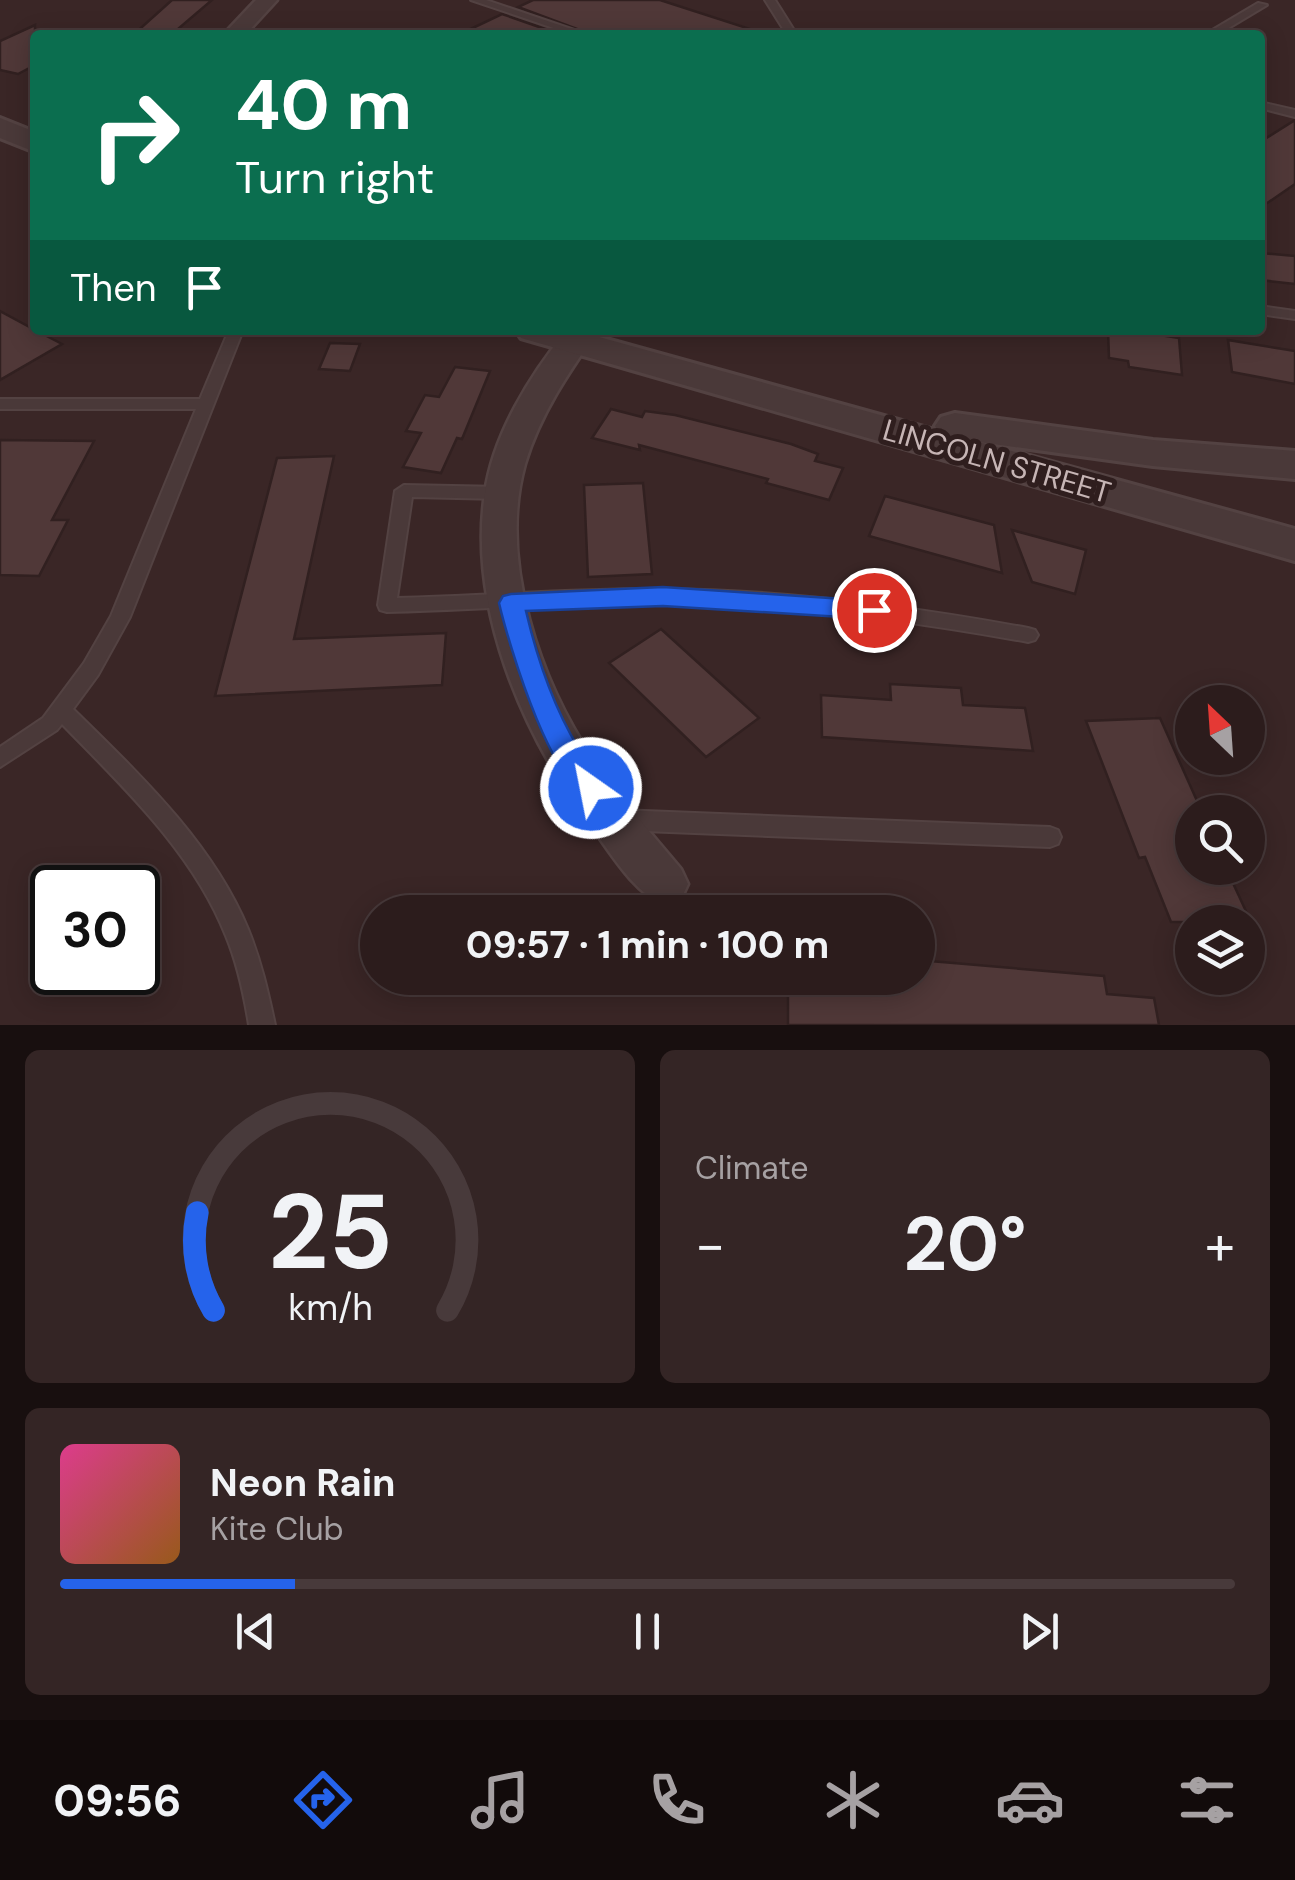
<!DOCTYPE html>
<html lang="en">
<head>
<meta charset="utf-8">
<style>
  :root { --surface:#2c1c1c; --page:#342525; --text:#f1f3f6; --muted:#a6a1a3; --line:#483a3b; --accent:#2563eb }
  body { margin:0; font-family:"DM Sans",sans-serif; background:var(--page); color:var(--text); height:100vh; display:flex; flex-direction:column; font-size:38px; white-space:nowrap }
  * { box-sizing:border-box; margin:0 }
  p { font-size:32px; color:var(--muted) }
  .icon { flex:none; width:55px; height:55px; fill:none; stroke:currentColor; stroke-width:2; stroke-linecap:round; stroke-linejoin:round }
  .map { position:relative; height:1025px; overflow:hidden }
  .drawer { display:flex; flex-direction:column; gap:25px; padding:25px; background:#180f0f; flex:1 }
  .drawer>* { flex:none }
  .guide { position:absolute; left:30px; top:30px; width:1235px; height:305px; border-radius:10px; box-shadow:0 5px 25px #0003,0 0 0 2px var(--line); background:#0b6e4f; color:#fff; overflow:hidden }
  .needle { width:65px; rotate:335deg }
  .buttons { position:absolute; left:1175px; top:685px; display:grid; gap:20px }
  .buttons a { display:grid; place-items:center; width:90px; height:90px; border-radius:50%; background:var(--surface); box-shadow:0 5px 25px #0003,0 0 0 2px var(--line); font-size:50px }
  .speed { position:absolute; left:30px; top:865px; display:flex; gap:20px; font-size:50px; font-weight:700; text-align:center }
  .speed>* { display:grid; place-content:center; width:130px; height:130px; border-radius:50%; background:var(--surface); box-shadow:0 5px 25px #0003,0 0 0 2px var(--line); line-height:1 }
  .speed .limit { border:5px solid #111; border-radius:15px; background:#fff; color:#111 }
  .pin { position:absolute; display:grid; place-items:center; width:85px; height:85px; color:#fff; margin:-42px; border:5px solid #fff; border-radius:50%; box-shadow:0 2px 10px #0007 }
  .me { position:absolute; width:110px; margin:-55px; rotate:327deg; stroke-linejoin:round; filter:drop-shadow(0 0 8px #0008) }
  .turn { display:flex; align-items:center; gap:35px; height:210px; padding:0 40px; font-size:45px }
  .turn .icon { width:130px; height:130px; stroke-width:2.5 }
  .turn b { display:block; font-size:70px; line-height:85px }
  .then { display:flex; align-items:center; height:95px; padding:0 40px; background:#0003; gap:20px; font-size:38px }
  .big { font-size:75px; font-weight:700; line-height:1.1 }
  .drawer .tile { flex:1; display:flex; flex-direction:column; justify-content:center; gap:15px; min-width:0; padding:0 35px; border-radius:15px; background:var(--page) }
  .drawer .dial { align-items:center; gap:0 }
  .dial svg { height:260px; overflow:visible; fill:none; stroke:var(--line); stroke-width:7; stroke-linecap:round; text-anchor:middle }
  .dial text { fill:var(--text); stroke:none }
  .song { display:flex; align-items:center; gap:30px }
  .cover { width:120px; height:120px; border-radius:15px; background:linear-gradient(135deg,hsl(330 70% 55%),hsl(30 70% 35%)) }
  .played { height:10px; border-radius:5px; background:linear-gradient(90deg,var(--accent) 20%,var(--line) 20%) }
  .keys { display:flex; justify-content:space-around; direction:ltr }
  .heat { display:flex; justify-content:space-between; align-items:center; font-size:55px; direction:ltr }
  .drawer .tiles { flex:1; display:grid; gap:25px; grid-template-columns:1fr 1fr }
  .tile:last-child { grid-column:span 2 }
  .trip { position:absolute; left:360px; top:895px; width:575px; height:100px; border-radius:50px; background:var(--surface); box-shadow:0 5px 25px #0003,0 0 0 2px var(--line); font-weight:700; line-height:100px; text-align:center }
  .menu { display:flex; height:160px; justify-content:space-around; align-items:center; background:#120b0b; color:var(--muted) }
  .menu .icon { width:70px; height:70px }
  .menu .on { color:var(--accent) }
  .menu b { font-size:45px; color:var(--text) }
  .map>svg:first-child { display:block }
</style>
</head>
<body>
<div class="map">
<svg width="1295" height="1025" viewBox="0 0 1295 1025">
  <rect width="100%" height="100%" fill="#3a2626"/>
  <g fill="#503838" stroke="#312020" stroke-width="2.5">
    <polygon points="172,0 212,0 171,35 133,35"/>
    <polygon points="533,0 660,0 750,29 749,35 593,35 518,7"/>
    <polygon points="502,14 562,35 458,35"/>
    <polygon points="35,25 35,65 18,74 0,70 0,41"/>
    <polygon points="1295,120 1295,184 1260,208 1260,142"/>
    <polygon points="1260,253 1295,256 1295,284 1260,280"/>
    <polygon points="0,311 35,330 62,344 0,380"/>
    <polygon points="1108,330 1159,330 1159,335 1179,338 1182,375 1129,367 1128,361 1109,358"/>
    <polygon points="1228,340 1295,351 1295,384 1232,372"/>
    <polygon points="330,343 360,344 350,371 319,369"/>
    <polygon points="455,367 490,371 462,439 457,438 441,473 403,467 421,433 406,431 425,395 439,397"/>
    <polygon points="611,409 642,417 645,411 675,415 791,444 818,454 815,461 843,468 829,500 766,483 768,479 639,445 640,450 592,438"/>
    <polygon points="0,440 94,441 52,520 68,520 39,576 0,575"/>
    <polygon points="334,456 294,639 446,633 442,685 215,696 277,458"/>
    <polygon points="643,483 652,574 588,577 584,485"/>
    <polygon points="885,496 994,525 1002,573 869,536"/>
    <polygon points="1012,530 1086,550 1075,594 1032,582"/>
    <polygon points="661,629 759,718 706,757 609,663"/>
    <polygon points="890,684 961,688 963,705 1025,708 1033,751 822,737 821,695 891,700"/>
    <polygon points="1160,718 1202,812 1192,812 1192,868 1226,868 1251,922 1171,922 1145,857 1139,858 1086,721"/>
    <polygon points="918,960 1104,976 1107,994 1154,998 1159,1025 788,1025 788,978 918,978"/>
  </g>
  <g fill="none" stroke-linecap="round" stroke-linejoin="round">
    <g stroke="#534242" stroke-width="4">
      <g id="service">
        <polygon points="471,0 486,0 589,35 574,35"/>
        <polygon points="765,0 775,0 797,35 787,35"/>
        <polygon points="1258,3 1267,5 1217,35 1204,35"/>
        <polygon points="1260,102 1295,110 1295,117 1260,108"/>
        <polygon points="1260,306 1295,311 1295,319 1260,314"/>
        <path d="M229 330H243L130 617 98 675 73 709C139 774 212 842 248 929 261 961 268 992 275 1025H249C244 994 238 965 226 936 193 852 123 787 62 724L57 730 0 767V747L43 718 84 663 111 616 196 409H0V399H200Z"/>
        <path d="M404 485 502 487 511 493 502 499 412 497 397 598C486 596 575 588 664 589 787 590 908 606 1028 628L1035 630 1038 635 1035 640 1028 642C907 620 786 604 663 603 571 602 479 610 387 612L380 610 378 605 395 491Z"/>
        <polygon points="619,810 1050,827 1058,830 1061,837 1058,844 1050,847 619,830 611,827 608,820 611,813"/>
      </g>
    </g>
    <g stroke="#534242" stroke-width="5">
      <g id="minor">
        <polygon points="256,0 277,0 245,35 223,35"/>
        <path d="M567 330H598C569 372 540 414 525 464 498 561 540 682 595 762 621 800 652 834 681 869L688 884 681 899 665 905C633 893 609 850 588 822 522 733 468 607 485 493 493 435 530 375 567 330Z"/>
      </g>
    </g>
    <g stroke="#534242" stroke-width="6">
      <g id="tertiary">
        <polygon points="0,118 35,132 35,152 0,138"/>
        <polygon points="516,330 574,330 938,431 935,426 941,417 955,413 1153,440 1295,451 1295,479 1153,466 979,442 1295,529 1295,561 521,338"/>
      </g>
    </g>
    <use href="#service" fill="#4a3939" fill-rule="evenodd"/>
    <use href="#minor" fill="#4a3939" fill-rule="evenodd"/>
    <use href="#tertiary" fill="#4a3939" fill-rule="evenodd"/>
  </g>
  <path fill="#2563eb" stroke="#184099" stroke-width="2.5" d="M663 587 874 601 883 603 887 610 883 617 874 619 663 606 526 611C537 658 554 708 579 749 587 763 598 774 605 788L601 796C557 812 507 638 499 603L503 596 511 594Z"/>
  <g text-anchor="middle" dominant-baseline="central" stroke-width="10" stroke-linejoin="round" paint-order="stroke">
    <g font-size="30" fill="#c6b5b5" stroke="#2f1e1e">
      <text transform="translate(997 461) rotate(16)">LINCOLN STREET</text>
    </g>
  </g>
</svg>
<div class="buttons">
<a><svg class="needle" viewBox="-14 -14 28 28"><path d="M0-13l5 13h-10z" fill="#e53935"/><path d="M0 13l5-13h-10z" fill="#a6a1a3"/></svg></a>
<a><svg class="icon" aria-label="search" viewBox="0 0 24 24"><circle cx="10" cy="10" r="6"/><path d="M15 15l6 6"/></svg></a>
<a><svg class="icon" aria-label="layers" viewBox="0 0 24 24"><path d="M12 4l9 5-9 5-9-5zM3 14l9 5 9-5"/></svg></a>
</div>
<div class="speed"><div class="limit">30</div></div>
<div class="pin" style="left:874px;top:610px;background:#d93025"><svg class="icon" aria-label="arrive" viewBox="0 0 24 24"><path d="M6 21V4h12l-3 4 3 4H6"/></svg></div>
<svg class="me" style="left:591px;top:788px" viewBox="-20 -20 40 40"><circle r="17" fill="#2563eb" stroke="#fff" stroke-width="3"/><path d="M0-11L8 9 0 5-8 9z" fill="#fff"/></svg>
<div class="trip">09:57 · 1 min · 100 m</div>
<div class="guide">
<div class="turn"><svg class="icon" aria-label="right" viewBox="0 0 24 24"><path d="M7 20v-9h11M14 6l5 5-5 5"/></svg><div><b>40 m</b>Turn right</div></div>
<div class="then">Then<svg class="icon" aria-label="arrive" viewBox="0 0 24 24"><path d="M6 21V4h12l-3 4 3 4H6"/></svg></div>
</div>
</div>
<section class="drawer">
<div class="tiles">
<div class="tile dial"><svg viewBox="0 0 100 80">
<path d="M14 69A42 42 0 1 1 86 69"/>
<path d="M14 69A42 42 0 0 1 9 39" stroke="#2563eb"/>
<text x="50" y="56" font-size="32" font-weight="700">25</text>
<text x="50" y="72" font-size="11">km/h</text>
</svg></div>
<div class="tile"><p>Climate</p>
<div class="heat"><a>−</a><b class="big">20°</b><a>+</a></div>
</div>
<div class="tile">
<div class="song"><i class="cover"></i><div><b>Neon Rain</b><p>Kite Club</p></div></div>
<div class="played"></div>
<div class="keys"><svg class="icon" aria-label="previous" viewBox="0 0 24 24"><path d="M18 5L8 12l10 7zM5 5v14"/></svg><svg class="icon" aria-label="pause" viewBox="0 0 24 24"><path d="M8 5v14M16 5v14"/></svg><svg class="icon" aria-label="next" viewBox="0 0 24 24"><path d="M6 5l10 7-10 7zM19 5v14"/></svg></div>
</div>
</div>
</section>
<nav class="menu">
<b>09:56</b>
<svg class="icon on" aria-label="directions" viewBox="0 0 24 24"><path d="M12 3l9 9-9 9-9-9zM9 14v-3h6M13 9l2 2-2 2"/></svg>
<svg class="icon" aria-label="music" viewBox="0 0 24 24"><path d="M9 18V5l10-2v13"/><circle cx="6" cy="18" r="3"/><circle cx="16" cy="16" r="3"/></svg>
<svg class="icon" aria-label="phone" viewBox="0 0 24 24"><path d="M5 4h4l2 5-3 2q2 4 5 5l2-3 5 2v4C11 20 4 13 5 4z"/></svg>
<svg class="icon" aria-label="climate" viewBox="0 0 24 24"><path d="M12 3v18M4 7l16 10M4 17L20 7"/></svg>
<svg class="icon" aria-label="car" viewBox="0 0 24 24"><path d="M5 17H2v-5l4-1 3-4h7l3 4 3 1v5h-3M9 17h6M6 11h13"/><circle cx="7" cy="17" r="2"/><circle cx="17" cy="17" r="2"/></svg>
<svg class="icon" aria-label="filters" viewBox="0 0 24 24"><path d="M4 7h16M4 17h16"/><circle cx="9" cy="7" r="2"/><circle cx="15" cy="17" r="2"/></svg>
</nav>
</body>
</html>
